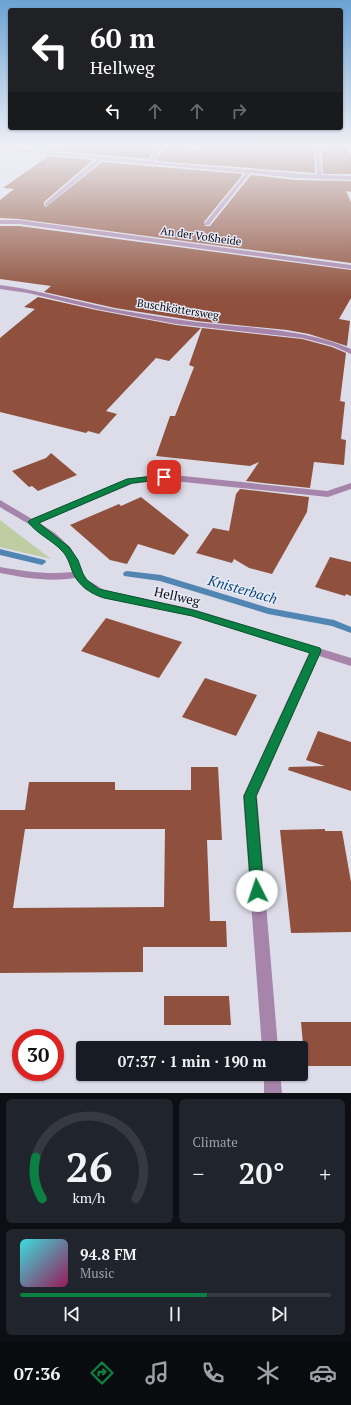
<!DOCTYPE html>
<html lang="en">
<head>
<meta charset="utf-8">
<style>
  :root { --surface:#171b24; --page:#20242c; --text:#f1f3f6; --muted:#9ea1a6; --line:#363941; --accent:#0b8043 }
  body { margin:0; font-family:"PT Serif",serif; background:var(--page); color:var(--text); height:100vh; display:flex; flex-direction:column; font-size:15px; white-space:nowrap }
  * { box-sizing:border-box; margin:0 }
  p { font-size:13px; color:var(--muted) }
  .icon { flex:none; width:22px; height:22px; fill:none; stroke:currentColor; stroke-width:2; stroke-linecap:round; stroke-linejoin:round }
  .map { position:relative; height:1093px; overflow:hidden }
  .sheet { display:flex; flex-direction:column; gap:6px; padding:6px; background:#0d0f14; flex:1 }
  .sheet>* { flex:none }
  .guide { position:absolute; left:8px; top:8px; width:335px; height:122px; border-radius:4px; box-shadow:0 1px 3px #0004; background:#202124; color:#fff; overflow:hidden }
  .speed { position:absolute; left:12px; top:1029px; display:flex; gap:8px; font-size:20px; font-weight:700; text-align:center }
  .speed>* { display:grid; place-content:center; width:52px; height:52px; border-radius:50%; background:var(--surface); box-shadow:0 1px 3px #0004; line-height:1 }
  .speed .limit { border:6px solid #d22; background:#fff; color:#111 }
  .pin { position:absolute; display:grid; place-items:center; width:34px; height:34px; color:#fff; margin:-17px; border-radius:8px; box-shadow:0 2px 6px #0006 }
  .me { position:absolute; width:44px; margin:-22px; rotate:356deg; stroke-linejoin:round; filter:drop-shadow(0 0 3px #0008) }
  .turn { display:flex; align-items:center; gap:14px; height:84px; padding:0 16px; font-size:18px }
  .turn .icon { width:52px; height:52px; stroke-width:2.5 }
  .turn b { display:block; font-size:28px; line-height:34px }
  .lanes { display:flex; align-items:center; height:38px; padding:0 16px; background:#0003; justify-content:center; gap:20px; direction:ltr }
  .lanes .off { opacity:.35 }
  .big { font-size:30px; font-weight:700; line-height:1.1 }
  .sheet .card { flex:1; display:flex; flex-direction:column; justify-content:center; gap:6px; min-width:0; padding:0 14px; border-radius:6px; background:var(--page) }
  .sheet .dial { align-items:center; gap:0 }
  .dial svg { height:104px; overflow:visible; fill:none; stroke:var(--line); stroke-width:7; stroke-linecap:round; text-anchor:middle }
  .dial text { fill:var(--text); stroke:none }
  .song { display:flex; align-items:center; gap:12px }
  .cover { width:48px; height:48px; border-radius:6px; background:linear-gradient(135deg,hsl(180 70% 55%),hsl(330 70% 35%)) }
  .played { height:4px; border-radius:2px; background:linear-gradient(90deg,var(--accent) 60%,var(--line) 60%) }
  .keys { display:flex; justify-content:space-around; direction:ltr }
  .heat { display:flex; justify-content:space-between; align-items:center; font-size:22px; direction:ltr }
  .sheet .tiles { flex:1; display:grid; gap:6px; grid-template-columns:1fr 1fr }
  .card:last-child { grid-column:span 2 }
  .trip { position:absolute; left:76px; top:1041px; width:232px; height:40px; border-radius:4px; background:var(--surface); box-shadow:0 1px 3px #0004; font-weight:700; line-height:40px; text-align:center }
  .menu { display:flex; height:64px; justify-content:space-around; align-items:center; background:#090b0e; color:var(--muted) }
  .menu .icon { width:28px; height:28px }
  .menu .selected { color:var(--accent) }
  .menu b { font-size:18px; color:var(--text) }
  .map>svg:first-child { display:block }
</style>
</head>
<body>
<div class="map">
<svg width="351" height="1093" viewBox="0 0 351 1093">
  <rect width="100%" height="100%" fill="#dcdde9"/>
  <polygon fill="#bfcda2" points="0,520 51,559 0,547"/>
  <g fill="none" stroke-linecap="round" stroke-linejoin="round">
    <g fill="#5186b3" fill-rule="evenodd">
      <polygon points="0,549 45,560 46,562 42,565 0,555"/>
      <polygon points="127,571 161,575 269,608 334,620 351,627 351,633 332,626 268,614 160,581 124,576 123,574 124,572"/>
    </g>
  </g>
  <g fill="#8f513d" fill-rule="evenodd">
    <polygon points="46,145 126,145 155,147 149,159 46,150"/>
    <polygon points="200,145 314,145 315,173 156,161 164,147 199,148"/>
    <polygon points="321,145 349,145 349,153 351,154 351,174 323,174"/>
    <polygon points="46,156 93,160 44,202 44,205 46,207 102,162 243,174 204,222 205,226 210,226 251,175 295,180 351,181 351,192 346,191 351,202 351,263 19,219 0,218 0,200 14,189 3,188 44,159 46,159"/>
    <polygon points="0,226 19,226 351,270 351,298 339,319 350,321 347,346 309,334 287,330 197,321 115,308 44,292 51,286 0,279"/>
    <polygon points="38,297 96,310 176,325 201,328 169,361 156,358 106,411 117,414 99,434 88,431 86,433 0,412 0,338 35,309 24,307"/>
    <polygon points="202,328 302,339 332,347 346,353 340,401 345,402 341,439 346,440 344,465 314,462 310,488 246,481 259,462 250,466 156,456 170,416 175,416 194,367 189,365"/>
    <polygon points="51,453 77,475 38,491 32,486 29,487 12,471 46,458"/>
    <polygon points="240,489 309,497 307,512 272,574 249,568 234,559 232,563 196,553 213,528 229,531 236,494"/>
    <polygon points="141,497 189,535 174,555 138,544 127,564 110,560 70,525 119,504 121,506"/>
    <polygon points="330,557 351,562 351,596 346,594 345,596 315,587"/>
    <polygon points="106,618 182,642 159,678 81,651"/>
    <polygon points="205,678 257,695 236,736 182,717"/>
    <polygon points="318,731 351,742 351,791 288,770 289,767 325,766 306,760"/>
    <path d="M191 767H218L222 840H207L210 921H226L227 947H143V972L0 973V810H25L29 782H115V790H191ZM25 829H165L164 907 13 908Z"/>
    <polygon points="325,829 325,831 342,831 351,882 351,932 291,933 280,830"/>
    <polygon points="164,996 229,996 231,1025 164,1025"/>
    <polygon points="301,1022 351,1022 351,1066 305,1066"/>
  </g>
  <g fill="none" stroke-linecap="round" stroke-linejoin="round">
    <g fill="#a785ab" fill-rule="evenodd">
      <polygon points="158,145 163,145 154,162 317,175 315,145 319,145 322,175 351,176 351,180 295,178 250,173 209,225 205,225 205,223 246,173 102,160 47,206 45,205 45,203 97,159 0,150 0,148 150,161"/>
      <polygon points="0,220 19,220 351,265 351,269 19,224 0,224"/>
      <path d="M0 285C32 289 63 298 95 305 121 311 149 315 175 319 234 329 297 325 351 349V354L333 346 302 338 176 324 96 309 28 293 0 289Z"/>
      <path d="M164 474 327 491 351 483V489L328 497 164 480 132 484 39 523 55 533 70 547 75 555 86 579 104 590 193 609 351 658V666L319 656 257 796 278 1048H262L243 796 309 653 192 616 100 597 85 589 75 578C49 582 26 578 0 573V567C24 571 47 575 72 572 70 566 68 560 65 554 52 534 20 520 0 507V500L32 519 127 479Z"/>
      <polygon points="264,1074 280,1074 282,1093 264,1093"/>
    </g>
  </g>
  <linearGradient id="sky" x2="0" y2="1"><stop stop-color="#6ba2d3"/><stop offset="0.49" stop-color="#eff0f5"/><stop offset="1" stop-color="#eff0f5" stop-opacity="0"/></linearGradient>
  <rect width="351" height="298" fill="url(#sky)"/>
  <path fill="#0b8043" stroke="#07532c" d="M164 475 167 476 169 477 167 479 132 483 39 523 69 547 78 560 83 574 87 580 99 589 193 610 320 648 321 651 256 796 264 891 262 895 257 897 253 895 251 891 244 796 310 653 192 616 104 598C91 594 79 586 73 573 70 565 68 557 62 551 52 540 37 534 28 522L30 520 127 479Z"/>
  <g text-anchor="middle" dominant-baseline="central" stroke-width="3" stroke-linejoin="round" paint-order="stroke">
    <g font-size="11" fill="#0c0c10" stroke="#e9eaf7">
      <text transform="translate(201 236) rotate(8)">An der Voßheide</text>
      <text transform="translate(178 309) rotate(9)">Buschköttersweg</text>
    </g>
    <g font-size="13" fill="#0c0c10" stroke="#e9eaf7">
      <text transform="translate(177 596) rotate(13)">Hellweg</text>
    </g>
    <g font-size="14" font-style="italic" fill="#074975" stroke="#e9eaf7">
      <text transform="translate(243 589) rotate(16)">Knisterbach</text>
    </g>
  </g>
</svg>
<div class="speed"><div class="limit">30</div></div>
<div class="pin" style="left:164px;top:477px;background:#d93025"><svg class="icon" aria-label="arrive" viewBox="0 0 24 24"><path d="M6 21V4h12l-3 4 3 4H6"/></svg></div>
<svg class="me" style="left:257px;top:891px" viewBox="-20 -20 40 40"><circle r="19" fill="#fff"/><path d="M0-13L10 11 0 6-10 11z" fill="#0b8043"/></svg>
<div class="trip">07:37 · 1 min · 190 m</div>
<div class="guide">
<div class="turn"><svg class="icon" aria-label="left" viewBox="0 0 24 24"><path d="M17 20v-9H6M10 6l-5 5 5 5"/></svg><div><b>60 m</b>Hellweg</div></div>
<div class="lanes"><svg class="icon" aria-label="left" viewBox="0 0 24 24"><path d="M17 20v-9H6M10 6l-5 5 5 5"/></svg><svg class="icon off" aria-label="ahead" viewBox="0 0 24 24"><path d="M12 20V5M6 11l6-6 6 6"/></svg><svg class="icon off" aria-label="ahead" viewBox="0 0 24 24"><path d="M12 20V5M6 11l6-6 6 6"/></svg><svg class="icon off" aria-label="right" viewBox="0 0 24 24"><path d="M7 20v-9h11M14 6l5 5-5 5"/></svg></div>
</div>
</div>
<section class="sheet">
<div class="tiles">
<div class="card dial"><svg viewBox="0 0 100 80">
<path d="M14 69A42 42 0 1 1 86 69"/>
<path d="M14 69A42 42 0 0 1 9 37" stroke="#0b8043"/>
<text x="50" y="56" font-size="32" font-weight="700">26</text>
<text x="50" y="72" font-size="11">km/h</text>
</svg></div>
<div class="card"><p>Climate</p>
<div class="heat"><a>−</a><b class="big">20°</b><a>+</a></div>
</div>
<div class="card">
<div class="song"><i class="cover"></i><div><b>94.8 FM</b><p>Music</p></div></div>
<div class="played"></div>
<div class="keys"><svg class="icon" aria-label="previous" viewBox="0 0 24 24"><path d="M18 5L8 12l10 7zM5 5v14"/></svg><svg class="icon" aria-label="pause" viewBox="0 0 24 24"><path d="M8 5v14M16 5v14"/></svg><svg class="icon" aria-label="next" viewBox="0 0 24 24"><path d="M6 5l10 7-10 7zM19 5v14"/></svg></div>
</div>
</div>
</section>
<nav class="menu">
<b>07:36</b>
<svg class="icon selected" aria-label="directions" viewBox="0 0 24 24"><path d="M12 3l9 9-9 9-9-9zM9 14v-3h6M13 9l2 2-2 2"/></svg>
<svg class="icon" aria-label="music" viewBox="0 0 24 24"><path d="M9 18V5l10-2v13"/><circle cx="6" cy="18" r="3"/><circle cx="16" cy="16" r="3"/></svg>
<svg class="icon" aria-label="phone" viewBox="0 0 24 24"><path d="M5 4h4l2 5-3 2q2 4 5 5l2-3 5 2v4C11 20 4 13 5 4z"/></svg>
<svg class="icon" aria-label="climate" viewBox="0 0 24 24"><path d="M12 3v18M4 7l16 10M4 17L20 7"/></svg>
<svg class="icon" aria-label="car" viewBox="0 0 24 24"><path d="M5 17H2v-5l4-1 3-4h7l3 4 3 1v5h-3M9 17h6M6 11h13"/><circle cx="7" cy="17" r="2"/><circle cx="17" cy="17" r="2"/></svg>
</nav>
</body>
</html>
